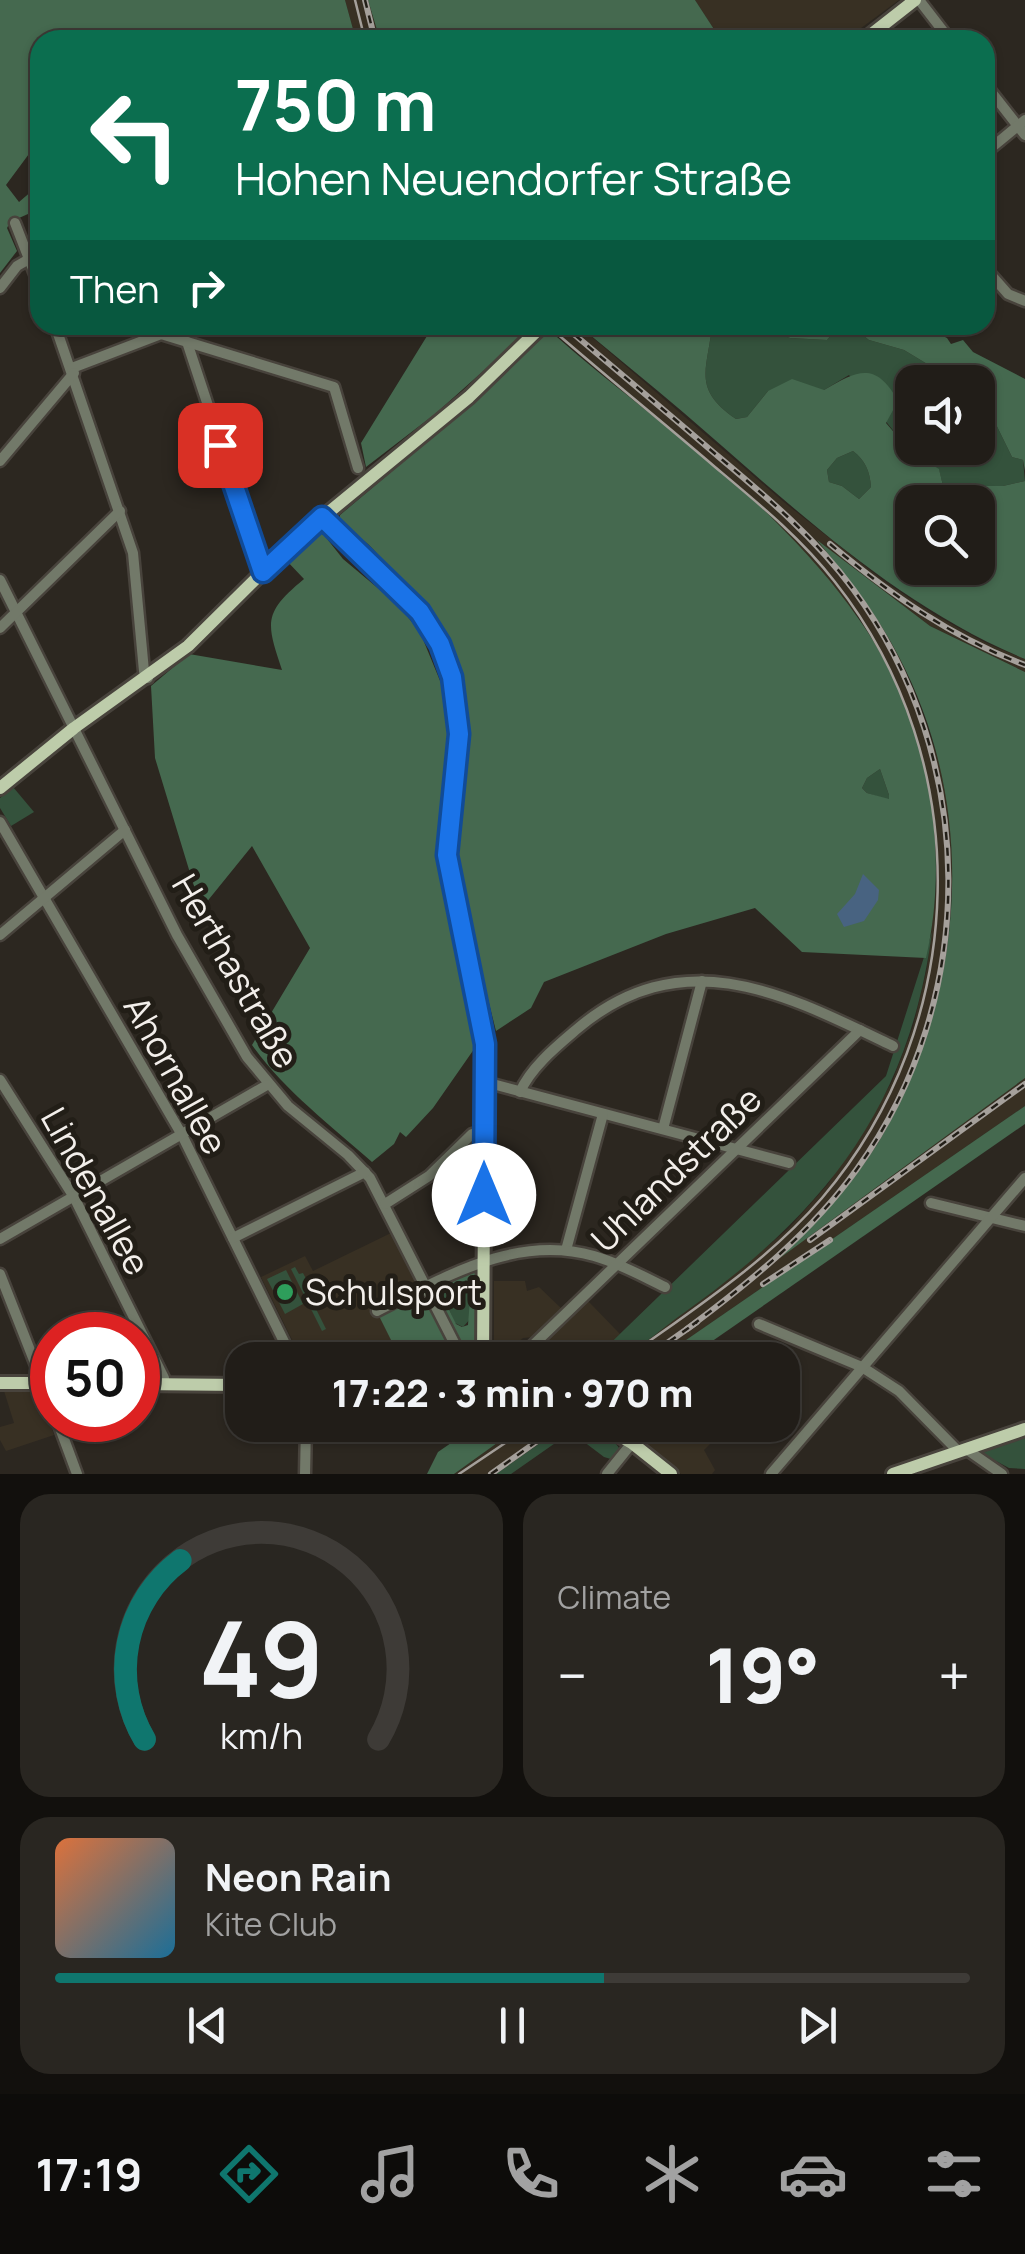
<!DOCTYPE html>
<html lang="en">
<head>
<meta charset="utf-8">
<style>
  :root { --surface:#211d18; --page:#292621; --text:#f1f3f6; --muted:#a2a2a2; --line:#3e3b37; --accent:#0f766e }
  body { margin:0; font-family:Manrope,sans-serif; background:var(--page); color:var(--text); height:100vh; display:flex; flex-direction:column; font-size:38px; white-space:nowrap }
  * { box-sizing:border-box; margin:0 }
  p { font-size:32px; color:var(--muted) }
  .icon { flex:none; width:55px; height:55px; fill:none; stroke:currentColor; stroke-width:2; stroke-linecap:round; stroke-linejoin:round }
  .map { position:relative; height:1474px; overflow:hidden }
  .drawer { display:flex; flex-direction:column; gap:20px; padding:20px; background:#12100d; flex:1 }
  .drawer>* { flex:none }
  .top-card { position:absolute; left:30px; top:30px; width:965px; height:305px; border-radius:30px; box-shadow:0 2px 8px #0004,0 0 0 2px var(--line); background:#0b6e4f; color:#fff; overflow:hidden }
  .controls { position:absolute; left:895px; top:365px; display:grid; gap:20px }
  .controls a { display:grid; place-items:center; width:100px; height:100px; border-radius:20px; background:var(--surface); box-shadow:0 2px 8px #0004,0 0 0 2px var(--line); font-size:50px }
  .speed { position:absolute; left:30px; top:1312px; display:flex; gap:20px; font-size:50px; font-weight:700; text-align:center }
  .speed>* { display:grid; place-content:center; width:130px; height:130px; border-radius:50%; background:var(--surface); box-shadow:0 2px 8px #0004,0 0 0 2px var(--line); line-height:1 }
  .speed .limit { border:15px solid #d22; background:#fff; color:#111 }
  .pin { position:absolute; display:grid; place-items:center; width:85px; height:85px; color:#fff; margin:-42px; border-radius:20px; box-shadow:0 5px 15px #0006 }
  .me { position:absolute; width:110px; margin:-55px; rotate:0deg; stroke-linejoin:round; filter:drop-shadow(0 0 8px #0008) }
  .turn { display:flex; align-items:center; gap:35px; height:210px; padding:0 40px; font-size:45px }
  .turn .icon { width:130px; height:130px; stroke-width:2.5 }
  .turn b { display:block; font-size:70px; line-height:85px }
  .then { display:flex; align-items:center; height:95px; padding:0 40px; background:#0003; gap:20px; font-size:38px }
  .big { font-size:75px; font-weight:800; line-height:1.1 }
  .drawer .widget { flex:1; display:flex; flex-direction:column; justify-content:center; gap:15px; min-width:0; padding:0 35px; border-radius:30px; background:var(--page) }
  .drawer .dial { align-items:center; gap:0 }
  .dial svg { height:260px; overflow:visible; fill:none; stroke:var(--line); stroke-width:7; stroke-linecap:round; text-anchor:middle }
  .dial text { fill:var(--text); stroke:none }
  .song { display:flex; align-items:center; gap:30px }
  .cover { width:120px; height:120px; border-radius:15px; background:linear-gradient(135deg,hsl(20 70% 55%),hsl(200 70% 35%)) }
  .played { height:10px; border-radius:5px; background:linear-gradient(90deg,var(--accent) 60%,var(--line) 60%) }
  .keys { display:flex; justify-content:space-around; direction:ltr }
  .heat { display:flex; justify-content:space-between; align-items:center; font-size:55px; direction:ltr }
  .drawer .tiles { flex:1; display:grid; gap:20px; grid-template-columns:1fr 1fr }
  .widget:last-child { grid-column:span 2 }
  .trip { position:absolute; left:225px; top:1342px; width:575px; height:100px; border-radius:30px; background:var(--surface); box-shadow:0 2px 8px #0004,0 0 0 2px var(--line); font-weight:800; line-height:100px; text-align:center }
  .dock { display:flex; height:160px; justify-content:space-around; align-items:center; background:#0d0c0a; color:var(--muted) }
  .dock .icon { width:70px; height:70px }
  .dock .on { color:var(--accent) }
  .dock b { font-size:45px; color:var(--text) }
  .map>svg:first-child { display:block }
</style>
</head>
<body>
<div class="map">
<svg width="1025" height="1474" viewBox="0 0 1025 1474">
  <rect width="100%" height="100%" fill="#2c2720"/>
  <g fill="#383023">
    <polygon points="345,0 368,0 380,40 356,40"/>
    <polygon points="695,0 899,0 845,40 721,40"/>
    <polygon points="544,325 578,325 785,503 885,582 935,615 986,643 1025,659 1025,672 930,626 822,544 872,610 901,660 925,720 941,768 950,821 953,868 944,976 929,1035 908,1086 876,1145 846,1187 788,1251 1025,1078 1025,1106 657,1360 617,1360 712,1292 788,1229 828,1184 892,1082 913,1027 927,968 938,871 936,826 925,772 912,726 886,665 860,619 772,518"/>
    <polygon points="393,1232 419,1284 375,1307 401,1360 302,1360 261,1277 305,1256 313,1271"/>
    <polygon points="494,1281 525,1281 527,1291 539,1287 562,1309 534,1337 523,1338 517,1343 526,1354 520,1360 494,1360"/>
    <polygon points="588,1301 620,1334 593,1360 542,1360 534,1353"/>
    <polygon points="4,1391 40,1391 54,1435 6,1451 0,1440 0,1427 14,1423"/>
    <polygon points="522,1425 566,1425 496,1474 454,1474"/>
    <polygon points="622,1425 701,1425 715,1439 704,1450 715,1470 712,1474 681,1474"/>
  </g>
  <g fill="#34523c">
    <path d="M712 325H757L790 338 827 340 839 325H858L860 333 869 340 904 350 957 382H912V448H978V398L985 402 1012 457 1023 460 1025 481 1003 486 983 523 978 524V502H931L945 493 939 470 911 453 849 375 824 390 768 391 747 417 736 419C691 388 708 369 712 325Z"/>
    <path d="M853 451C865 460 870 471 871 487L859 499 842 486 829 482 827 470 837 458Z"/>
    <polygon points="880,769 889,795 889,800 867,793 862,788 867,778"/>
    <polygon points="13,787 34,812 11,826 0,808 0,798"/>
    <path d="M932 932C909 1107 825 1212 685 1312 670 1322 631 1356 616 1360 610 1362 599 1360 593 1360L886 1076Z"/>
    <polygon points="295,1267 299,1274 303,1273 313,1292 309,1295 326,1329 322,1331 291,1269"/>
    <polygon points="286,1270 303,1304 285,1314 267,1279"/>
    <polygon points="465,1280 471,1285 471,1318 463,1327 455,1323 442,1294"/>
    <path d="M566 1425C588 1425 610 1431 621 1451L614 1460 604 1457 571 1432 511 1474H496Z"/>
    <polygon points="1025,1438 1025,1469 1009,1468 981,1453"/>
  </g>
  <g fill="#45694f" fill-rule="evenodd">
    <polygon points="0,0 345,0 356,40 40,40 40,139 6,185 19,202 40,184 40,213 37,210 10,222 7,228 17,251 0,273"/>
    <polygon points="368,0 695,0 721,40 380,40"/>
    <polygon points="390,325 535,325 435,414 366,467 361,443 427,336"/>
    <path d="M578 325H712C708 369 691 388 736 419L747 417 768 391 792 379 824 390C858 370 876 361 898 401L886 423 911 452 939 469 945 494 931 502H912V568H978V524L983 522 978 504 986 486H1003L1025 481V659C893 604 791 505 684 413 649 383 613 354 578 325ZM853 451C865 460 870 471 871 487L859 499 842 486 829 482 827 470 837 458Z"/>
    <polygon points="757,325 839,325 827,340 790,338"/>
    <polygon points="858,325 944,325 941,335 947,338 951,344 963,340 973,352 1025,379 1025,471 1023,460 1012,457 985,402 978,398 978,382 957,382 904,350 869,340 860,333"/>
    <path d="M548 329C620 394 706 452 774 520 804 550 834 583 858 618 926 712 952 846 926 958L802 952 755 908 666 934 544 982 531 1008 496 1031 453 860 468 714 452 661 435 622 384 566C376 546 357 535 339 525L340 515 479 398ZM880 769 889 795V799L867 793 862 788 867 778Z"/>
    <path d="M315 531 324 535 343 559 398 605 420 632 443 688 449 717V750L437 861 479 1042 433 1108 406 1137 400 1132 394 1144 372 1162C329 1124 285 1091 252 1045L310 948 252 846 201 909 155 758 151 686 189 654 282 670C266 622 263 613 304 579L285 559Z"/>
    <path d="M817 540 930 626 1025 672V1078L780 1258C816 1223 851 1186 878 1143 965 996 980 811 899 657 877 614 847 577 817 540Z"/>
    <polygon points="1025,1106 1025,1124 685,1360 657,1360"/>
    <path d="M476 1267V1360H401L379 1316ZM466 1280 471 1285 468 1325 462 1327 456 1324 442 1295 444 1291Z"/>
    <polygon points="456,1425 522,1425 454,1474 427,1474 438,1452 451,1443"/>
  </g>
  <polygon fill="#486381" points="863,874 879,890 878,900 864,921 844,927 837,914 855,894"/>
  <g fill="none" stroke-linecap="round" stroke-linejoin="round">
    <g stroke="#48433c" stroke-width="15">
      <g id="minor">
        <polyline points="919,0 950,40"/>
        <polyline points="985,84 1025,135"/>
        <polyline points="985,153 1025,120"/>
        <polyline points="15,223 40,287"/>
        <polyline points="985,268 1008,294 1025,301"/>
        <polyline points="0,288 17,266 29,259"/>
        <polyline points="55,325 133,553 144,671 148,678"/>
        <polyline points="187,342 263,572"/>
        <polyline points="72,368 161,334 334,387 358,468"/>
        <polyline points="0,461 74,373"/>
        <polyline points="0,580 177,935 247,1057 288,1106 348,1155 370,1178 463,1360"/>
        <polyline points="0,628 120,511"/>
        <polyline points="0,822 182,1135 293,1360"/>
        <polyline points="0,935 125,830"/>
        <polyline points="0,1080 74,1197 164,1378 164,1384"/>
        <polyline points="485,1082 789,1163"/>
        <path d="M520 1092C531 1067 557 1046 577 1029 683 939 787 995 893 1046"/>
        <polyline points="663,1129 702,981"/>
        <polyline points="931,1203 1025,1226"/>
        <polyline points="385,1204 429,1176 472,1134 485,1131"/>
        <polyline points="233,1238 365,1172"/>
        <polyline points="0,1239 267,1085"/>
        <polyline points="566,1250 603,1114"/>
        <polyline points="0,1274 52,1406"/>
        <path d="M377 1311C446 1277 515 1234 594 1256 619 1263 642 1276 665 1287"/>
        <polyline points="759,1324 862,1367 899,1391 959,1452"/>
        <polyline points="531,1347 860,1030"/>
        <polyline points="57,1420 77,1474"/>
        <polyline points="966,1449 1002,1474"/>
        <polyline points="305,1474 306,1425"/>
        <polyline points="607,1474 632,1443"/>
        <polyline points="771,1474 1025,1178"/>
      </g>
    </g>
    <g stroke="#48433c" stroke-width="18">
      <g id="major">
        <polyline points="864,40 915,0"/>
        <polyline points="322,517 420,612 440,644 455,688 459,734 447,864 485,1044 483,1360"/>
        <polyline points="0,788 74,728 188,646 295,540 469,397 543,325"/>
        <polyline points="0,1383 52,1383"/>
        <polyline points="138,1384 242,1385"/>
        <polyline points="601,1425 632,1443 671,1474"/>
        <polyline points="893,1474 1025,1429"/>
      </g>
    </g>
    <use href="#minor" stroke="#727969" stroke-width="10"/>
    <use href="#major" stroke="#bdccaa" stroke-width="12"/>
    <g stroke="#a5a09b" stroke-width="2.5">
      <polyline points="355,0 365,40"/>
      <path d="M547 325C602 373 659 419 715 467 758 503 801 538 835 582 977 762 971 1023 822 1198 766 1263 692 1310 623 1360"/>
      <polyline points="459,1474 532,1425"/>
    </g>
    <g stroke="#a5a09b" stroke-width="6">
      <g id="rail">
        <polyline points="365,0 375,40"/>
        <path d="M563 325C613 367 663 409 713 452 763 494 814 536 853 589 979 759 980 998 857 1169 811 1233 750 1282 687 1329"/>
        <path d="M830 544C890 594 951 637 1025 665"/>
        <polyline points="810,1240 1025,1084"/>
        <polyline points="763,1284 830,1240"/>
        <polyline points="643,1360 697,1322"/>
        <polyline points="491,1474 560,1425"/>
      </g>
    </g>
    <use href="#rail" stroke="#221e17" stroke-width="2.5" stroke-dasharray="8" stroke-linecap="butt"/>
  </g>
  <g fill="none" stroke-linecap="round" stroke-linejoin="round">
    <g stroke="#114b97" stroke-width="25">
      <polyline id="route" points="220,445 263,572 322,517 420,612 440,644 452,677 459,734 447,855 485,1044 484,1195"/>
    </g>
    <use href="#route" stroke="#1a73e8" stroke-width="18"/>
  </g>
  <circle fill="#2e9e5b" stroke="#221e17" stroke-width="4" cx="285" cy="1292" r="10"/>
  <g text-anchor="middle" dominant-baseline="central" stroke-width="10" stroke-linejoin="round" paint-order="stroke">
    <g font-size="35" fill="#f3efeb" stroke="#221e17">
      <text transform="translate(236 971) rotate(60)">Herthastraße</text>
      <text transform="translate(176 1075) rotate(61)">Ahornallee</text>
      <text transform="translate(676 1169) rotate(-44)">Uhlandstraße</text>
      <text transform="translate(96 1191) rotate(61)">Lindenallee</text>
    </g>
    <g font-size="35" fill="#f3efeb" stroke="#221e17" text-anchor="start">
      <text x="305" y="1292">Schulsport</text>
    </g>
  </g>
</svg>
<div class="controls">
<a><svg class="icon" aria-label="sound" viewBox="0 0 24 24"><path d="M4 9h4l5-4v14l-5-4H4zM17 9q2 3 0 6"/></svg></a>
<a><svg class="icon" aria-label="search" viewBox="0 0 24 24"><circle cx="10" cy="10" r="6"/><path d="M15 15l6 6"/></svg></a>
</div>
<div class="speed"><div class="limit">50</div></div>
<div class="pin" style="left:220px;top:445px;background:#d93025"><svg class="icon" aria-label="arrive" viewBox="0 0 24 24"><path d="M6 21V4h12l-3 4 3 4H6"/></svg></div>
<svg class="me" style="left:484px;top:1195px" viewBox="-20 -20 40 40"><circle r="19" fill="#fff"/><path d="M0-13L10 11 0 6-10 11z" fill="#1a73e8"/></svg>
<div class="trip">17:22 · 3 min · 970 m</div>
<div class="top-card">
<div class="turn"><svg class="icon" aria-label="left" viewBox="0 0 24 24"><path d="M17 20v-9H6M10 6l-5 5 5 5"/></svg><div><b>750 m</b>Hohen Neuendorfer Straße</div></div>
<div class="then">Then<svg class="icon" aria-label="right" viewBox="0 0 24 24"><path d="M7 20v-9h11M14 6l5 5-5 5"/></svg></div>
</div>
</div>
<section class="drawer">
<div class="tiles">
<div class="widget dial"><svg viewBox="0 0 100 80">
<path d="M14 69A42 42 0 1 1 86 69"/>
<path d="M14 69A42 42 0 0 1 25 14" stroke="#0f766e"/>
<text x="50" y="56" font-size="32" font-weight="700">49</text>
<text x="50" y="72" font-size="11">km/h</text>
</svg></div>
<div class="widget"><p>Climate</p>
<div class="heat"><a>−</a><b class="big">19°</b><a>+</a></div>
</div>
<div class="widget">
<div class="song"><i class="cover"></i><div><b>Neon Rain</b><p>Kite Club</p></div></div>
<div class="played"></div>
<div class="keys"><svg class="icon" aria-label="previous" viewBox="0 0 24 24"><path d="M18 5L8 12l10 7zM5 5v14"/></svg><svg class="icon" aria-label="pause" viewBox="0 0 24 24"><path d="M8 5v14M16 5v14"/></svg><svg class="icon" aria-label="next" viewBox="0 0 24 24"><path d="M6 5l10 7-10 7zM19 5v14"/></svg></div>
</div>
</div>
</section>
<nav class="dock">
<b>17:19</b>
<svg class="icon on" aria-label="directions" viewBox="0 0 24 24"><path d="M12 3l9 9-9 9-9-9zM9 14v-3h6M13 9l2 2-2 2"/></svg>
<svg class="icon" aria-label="music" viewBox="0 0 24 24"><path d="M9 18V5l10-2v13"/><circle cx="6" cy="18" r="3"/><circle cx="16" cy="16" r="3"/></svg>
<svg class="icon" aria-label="phone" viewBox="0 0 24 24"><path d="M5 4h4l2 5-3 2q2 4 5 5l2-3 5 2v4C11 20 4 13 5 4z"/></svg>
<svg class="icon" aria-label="climate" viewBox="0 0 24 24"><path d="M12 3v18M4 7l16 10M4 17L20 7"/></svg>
<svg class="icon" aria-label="car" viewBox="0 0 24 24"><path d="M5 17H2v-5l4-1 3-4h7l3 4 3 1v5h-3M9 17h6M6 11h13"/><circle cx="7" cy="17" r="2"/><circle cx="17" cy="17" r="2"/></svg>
<svg class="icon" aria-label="filters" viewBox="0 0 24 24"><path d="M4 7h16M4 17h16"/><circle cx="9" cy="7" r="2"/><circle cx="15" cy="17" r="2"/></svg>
</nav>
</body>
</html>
